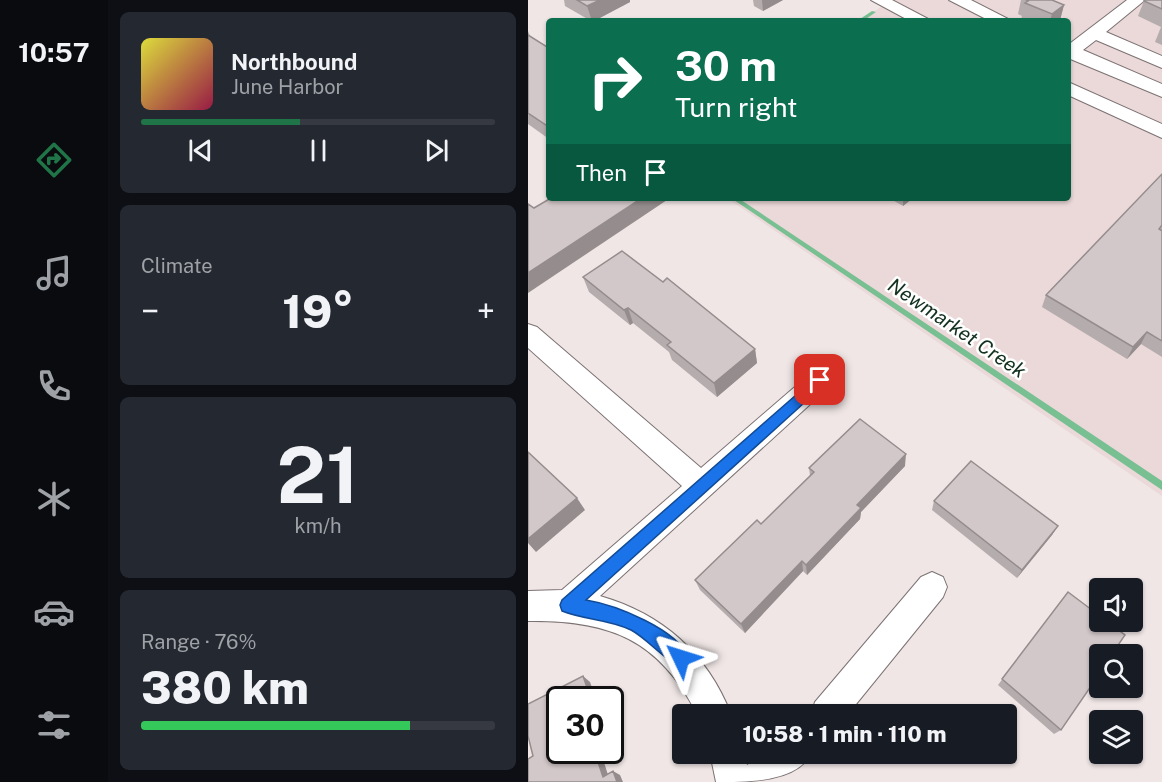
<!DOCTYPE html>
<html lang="en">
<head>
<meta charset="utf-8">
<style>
  :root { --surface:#171b24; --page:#242831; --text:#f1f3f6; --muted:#9ea1a6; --line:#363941; --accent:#207548 }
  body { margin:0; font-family:"Public Sans",sans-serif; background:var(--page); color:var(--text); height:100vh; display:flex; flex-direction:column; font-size:22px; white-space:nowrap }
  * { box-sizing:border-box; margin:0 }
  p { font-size:20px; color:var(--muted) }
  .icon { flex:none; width:33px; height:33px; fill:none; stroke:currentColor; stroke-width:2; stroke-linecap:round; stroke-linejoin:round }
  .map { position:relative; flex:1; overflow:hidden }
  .panel { display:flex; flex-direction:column; gap:12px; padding:12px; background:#0d0f14; width:420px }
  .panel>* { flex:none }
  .guide { position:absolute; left:18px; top:18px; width:525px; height:183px; border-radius:6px; box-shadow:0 2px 4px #0004; background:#0b6e4f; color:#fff; overflow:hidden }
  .fabs { position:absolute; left:561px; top:578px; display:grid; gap:12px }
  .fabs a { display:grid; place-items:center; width:54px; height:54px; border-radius:6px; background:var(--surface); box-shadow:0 2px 4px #0004; font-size:30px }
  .speed { position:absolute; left:18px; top:686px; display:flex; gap:12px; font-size:30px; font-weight:700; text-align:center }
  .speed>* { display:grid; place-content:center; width:78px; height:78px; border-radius:50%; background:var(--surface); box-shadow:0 2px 4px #0004; line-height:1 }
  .speed .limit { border:3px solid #111; border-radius:9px; background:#fff; color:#111 }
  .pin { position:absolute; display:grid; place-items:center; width:51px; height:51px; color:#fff; margin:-26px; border-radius:12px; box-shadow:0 3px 9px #0006 }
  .me { position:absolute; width:66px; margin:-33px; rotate:311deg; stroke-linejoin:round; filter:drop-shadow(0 0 4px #0008) }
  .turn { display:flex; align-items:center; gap:21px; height:126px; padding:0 30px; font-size:27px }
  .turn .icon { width:78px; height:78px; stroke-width:2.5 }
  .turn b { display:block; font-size:42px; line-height:51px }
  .then { display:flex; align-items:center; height:57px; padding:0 30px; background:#0003; gap:12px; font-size:22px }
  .big { font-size:45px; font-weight:800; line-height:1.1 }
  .panel .widget { flex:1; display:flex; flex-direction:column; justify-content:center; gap:9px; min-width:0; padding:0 21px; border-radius:9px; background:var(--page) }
  .panel .dial { align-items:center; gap:0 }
  .dial b { font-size:78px; line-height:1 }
  .song { display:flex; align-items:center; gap:18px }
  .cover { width:72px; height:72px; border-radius:9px; background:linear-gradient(135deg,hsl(60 70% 55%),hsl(340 70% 35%)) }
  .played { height:6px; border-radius:3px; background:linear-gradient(90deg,var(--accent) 45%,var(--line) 45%) }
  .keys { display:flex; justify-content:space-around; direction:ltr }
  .heat { display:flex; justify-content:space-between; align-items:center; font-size:33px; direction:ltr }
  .charge { height:9px; border-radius:4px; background:linear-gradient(90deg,#34c759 76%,var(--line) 0) }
  .trip { position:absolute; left:144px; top:704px; width:345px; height:60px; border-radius:6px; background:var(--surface); box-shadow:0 2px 4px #0004; font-weight:800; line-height:60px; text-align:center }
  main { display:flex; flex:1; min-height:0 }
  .tabs { display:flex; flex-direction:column; width:108px; justify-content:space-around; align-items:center; background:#090b0e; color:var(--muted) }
  .tabs .icon { width:42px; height:42px }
  .tabs .on { color:var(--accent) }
  .tabs b { font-size:27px; color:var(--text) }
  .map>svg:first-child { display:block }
</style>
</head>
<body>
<main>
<nav class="tabs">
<b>10:57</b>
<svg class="icon on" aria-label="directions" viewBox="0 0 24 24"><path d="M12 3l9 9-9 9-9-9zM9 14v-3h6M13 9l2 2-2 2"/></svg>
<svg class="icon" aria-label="music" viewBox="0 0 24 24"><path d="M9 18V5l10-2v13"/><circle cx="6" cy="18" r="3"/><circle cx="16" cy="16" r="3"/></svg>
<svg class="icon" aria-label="phone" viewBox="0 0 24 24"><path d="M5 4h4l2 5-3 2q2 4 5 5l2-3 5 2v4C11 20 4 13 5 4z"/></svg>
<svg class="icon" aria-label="climate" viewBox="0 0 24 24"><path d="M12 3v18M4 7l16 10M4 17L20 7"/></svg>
<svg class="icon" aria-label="car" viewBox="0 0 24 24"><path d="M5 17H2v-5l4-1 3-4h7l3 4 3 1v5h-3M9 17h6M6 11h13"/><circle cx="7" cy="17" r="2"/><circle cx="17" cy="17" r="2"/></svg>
<svg class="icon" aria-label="filters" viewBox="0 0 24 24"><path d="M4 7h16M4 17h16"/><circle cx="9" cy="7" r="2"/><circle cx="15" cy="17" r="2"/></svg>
</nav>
<section class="panel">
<div class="widget">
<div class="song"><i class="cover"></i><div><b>Northbound</b><p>June Harbor</p></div></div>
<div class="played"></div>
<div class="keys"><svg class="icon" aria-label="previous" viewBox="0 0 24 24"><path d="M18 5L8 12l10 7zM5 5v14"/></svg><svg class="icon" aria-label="pause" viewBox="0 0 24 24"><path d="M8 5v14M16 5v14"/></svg><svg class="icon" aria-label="next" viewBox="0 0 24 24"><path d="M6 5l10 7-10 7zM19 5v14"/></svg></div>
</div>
<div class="widget"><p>Climate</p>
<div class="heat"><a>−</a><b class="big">19°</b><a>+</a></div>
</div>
<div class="widget dial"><b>21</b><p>km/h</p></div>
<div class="widget"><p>Range · 76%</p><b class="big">380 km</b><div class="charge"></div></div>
</section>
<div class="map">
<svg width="634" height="782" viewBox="0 0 634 782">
  <rect width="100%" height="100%" fill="#f0e6e6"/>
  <polygon fill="#ebd8d8" points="364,0 634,0 634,496 199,198 540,198 540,21 331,21"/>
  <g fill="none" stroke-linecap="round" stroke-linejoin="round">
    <g fill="#78bf92" fill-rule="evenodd">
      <polygon points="344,11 348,12 335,21 329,21"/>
      <polygon points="203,198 210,198 634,481 634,490"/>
    </g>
    <g stroke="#7c7273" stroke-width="2">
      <g id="minor">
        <polygon points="343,0 364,0 404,21 382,21"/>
        <polygon points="421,0 443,0 484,21 462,21"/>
        <polygon points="599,0 617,0 578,32 634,56 634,68 568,40 555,50 634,84 634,97 540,58 540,45"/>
        <polygon points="540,82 634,124 634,138 540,95"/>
        <path d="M0 324 9 327 173 468 283 373 292 370 301 373 305 380 301 387 72 596C135 614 179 654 203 714H169C131 639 81 620 0 621V591L34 590 154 486 0 348Z"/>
        <polygon points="404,572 415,577 419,587 415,597 320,714 283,714 287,702 393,577"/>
        <path d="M182 753H216L219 765 239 753H284C268 782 223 782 188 782Z"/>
      </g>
    </g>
    <use href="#minor" fill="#fff" fill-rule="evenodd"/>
  </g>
  <g fill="#b5acad">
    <polygon points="36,0 102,0 102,2 66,21 63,21 37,6"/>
    <polygon points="225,0 255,0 235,11 226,6"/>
    <polygon points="493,0 524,0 536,5 532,20 499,21 493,19 494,16 490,14"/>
    <polygon points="634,0 634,45 627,42 633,27 610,16 616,1"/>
    <polygon points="0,31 2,36 19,47 21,46 21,139 0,124"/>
    <polygon points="634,174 634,357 613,344 599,359 514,307 518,295"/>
    <polygon points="361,198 385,198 375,206"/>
    <polygon points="55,277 135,282 227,349 229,363 189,397 144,360 141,352 105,323 102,325 61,292"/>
    <polygon points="377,466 333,512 332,519 279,575 275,571 217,633 172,590 167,580 233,524 282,476 281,468"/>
    <polygon points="406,501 530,526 524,535 489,578 404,510"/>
    <polygon points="540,592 533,730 526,734 470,685"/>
  </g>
  <g fill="#948c8d">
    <polygon points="72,0 102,0 102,2 66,21 64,21 59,6"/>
    <polygon points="234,0 255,0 235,11"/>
    <polygon points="536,5 532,20 522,21 524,14"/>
    <polygon points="114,198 142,198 0,293 0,273"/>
    <polygon points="375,198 385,198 375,206"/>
    <polygon points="100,308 105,323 102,325 96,310"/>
    <polygon points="619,332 613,344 599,359 605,347"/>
    <polygon points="227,349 229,363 189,397 186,383"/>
    <polygon points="378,454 377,466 333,512 332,519 279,575 278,565 329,505"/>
    <polygon points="49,498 57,510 8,552 0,543 0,539"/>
    <polygon points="530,526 524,535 489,578 494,570"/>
    <polygon points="274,561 275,571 217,633 213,624"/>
    <polygon points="55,676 62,682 68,699 63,699"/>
    <polygon points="66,750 72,750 82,781 75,777"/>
    <polygon points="85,771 92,775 95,782 89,782"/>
  </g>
  <g fill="#d3c8c9" stroke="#948c8d" stroke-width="1.5">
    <polygon points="49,0 72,0 59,6"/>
    <polygon points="498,0 524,0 536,5 524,14 497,3 500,1"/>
    <polygon points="616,0 634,0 634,9 616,1"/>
    <polygon points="0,35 19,47 21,46 21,127 0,113"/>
    <polygon points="634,174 634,225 631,229 634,231 634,341 619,332 605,347 518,295"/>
    <polygon points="23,198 114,198 0,273 0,204 6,208"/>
    <polygon points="94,251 135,282 139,278 227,349 186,383 139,345 143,342 100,308 96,310 55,277"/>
    <polygon points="332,419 378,454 329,505 333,508 278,565 274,561 213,624 167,580 229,520 233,524 286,472 281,468"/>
    <polygon points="0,452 49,498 0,539"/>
    <polygon points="443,461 530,526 494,570 406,501"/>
    <polygon points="540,592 572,616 572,621 578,621 597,635 584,654 572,654 572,673 533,730 474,679"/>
    <polygon points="55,676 63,699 32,699 32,750 66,750 75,777 85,771 89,782 0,782 0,759 5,756 0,736 0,704"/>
  </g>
  <path fill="#1a73e8" stroke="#114b97" stroke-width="1.5" d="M292 374 297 376V384L58 600C88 605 149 629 161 658L159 665 153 667C137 661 120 639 103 630 81 619 56 620 34 611L32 605 34 600Z"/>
  <g text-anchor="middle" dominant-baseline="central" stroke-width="5" stroke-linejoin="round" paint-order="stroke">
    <g font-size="20" font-style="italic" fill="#12311f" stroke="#fff">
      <text transform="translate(429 328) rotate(34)">Newmarket Creek</text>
    </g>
  </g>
</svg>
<div class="fabs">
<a><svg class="icon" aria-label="sound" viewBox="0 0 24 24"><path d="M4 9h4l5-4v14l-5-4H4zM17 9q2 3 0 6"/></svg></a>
<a><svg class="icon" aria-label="search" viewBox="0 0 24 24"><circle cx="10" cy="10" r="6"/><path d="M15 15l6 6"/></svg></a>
<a><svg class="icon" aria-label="layers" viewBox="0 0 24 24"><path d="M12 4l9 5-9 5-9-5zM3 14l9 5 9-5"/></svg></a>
</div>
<div class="speed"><div class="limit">30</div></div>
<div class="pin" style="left:292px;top:380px;background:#d93025"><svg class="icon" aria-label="arrive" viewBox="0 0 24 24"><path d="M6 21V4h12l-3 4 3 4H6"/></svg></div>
<svg class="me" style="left:153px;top:658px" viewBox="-20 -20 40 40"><path d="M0-17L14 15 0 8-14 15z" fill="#1a73e8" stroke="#fff" stroke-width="4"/></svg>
<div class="trip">10:58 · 1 min · 110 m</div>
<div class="guide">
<div class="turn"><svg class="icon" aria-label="right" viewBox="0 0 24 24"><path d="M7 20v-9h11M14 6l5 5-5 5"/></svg><div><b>30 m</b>Turn right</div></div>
<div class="then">Then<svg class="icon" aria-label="arrive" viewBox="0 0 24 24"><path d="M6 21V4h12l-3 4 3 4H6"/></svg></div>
</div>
</div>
</main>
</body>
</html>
